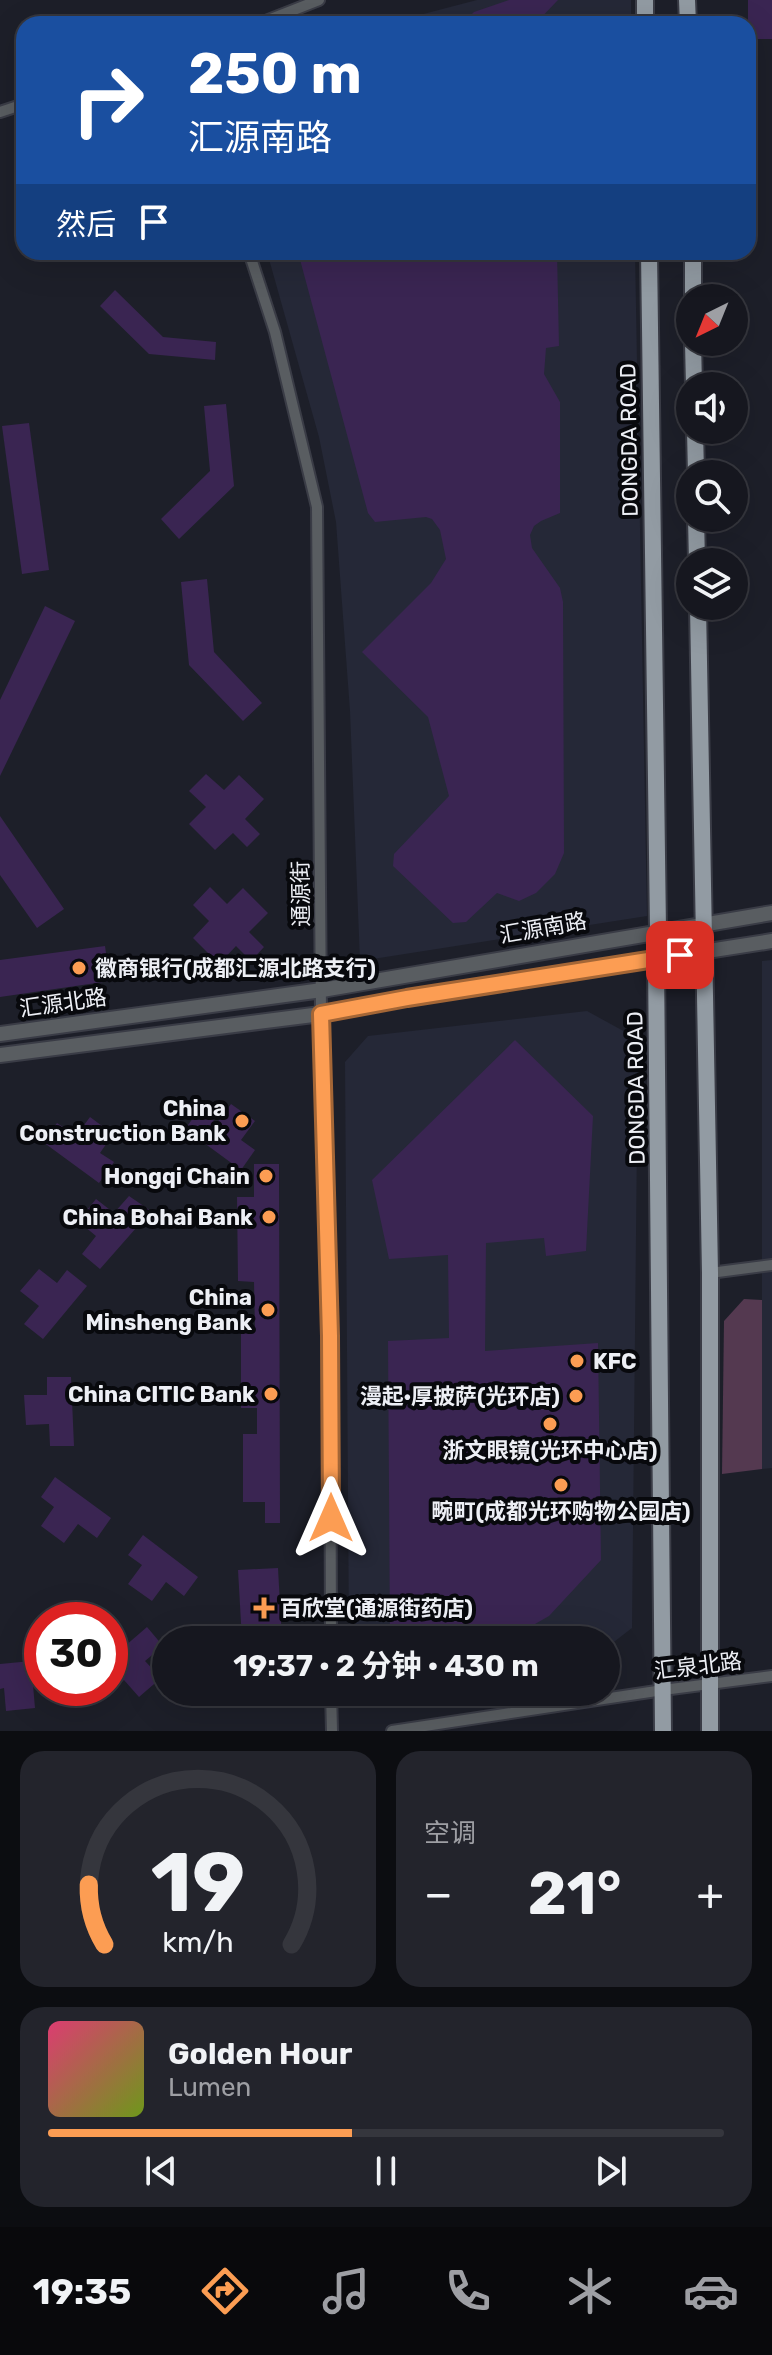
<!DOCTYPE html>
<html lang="zh">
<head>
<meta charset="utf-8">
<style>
  :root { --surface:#16171f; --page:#23242c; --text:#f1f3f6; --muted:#9e9fa4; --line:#35363d; --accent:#fc9d53 }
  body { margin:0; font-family:Rubik,"Noto Sans SC",sans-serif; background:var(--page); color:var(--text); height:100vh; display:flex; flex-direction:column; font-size:30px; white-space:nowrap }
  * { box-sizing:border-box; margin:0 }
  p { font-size:26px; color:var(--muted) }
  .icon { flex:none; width:44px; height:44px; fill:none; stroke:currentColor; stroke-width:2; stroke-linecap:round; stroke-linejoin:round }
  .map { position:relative; height:1731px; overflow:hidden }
  .sheet { display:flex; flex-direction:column; gap:20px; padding:20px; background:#0c0d11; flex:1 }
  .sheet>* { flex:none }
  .hud { position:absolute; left:16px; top:16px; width:740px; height:244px; border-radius:24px; box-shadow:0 8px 32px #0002,0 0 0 2px var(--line); background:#1a4fa0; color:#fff; overflow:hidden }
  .needle { width:52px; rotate:223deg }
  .controls { position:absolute; left:676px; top:284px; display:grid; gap:16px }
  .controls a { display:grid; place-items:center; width:72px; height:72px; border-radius:50%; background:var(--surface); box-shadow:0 8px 32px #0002,0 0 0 2px var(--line); font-size:40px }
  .speed { position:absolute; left:24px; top:1602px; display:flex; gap:16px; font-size:40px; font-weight:700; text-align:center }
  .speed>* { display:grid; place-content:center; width:104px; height:104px; border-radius:50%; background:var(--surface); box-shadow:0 8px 32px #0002,0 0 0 2px var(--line); line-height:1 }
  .speed .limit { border:12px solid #d22; background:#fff; color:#111 }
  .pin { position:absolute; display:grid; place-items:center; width:68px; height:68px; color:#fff; margin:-34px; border-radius:16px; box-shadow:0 4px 12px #0006 }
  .me { position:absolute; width:88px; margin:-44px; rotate:0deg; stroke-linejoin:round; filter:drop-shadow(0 0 6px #0008) }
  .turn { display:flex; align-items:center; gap:28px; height:168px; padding:0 40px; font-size:36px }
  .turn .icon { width:104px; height:104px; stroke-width:2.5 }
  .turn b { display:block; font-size:56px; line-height:68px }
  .then { display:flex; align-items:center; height:76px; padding:0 40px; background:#0003; gap:16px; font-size:30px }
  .big { font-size:60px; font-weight:700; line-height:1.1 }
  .sheet .tile { flex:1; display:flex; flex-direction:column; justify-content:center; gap:12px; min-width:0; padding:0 28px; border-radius:24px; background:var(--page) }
  .sheet .dial { align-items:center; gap:0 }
  .dial svg { height:208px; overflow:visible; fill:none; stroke:var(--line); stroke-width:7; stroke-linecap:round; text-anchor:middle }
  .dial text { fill:var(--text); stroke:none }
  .song { display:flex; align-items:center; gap:24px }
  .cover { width:96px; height:96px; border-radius:12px; background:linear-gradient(135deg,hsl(340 70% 55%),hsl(80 70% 35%)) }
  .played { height:8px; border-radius:4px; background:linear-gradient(90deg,var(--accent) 45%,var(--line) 45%) }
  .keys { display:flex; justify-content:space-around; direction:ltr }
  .heat { display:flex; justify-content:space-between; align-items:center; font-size:44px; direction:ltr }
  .sheet .tiles { flex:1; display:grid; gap:20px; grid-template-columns:1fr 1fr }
  .tile:last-child { grid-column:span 2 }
  .trip { position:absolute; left:152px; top:1626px; width:468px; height:80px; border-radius:40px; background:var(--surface); box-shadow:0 8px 32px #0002,0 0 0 2px var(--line); font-weight:700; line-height:80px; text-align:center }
  .tab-bar { display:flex; height:128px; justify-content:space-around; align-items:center; background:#09090c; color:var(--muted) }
  .tab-bar .icon { width:56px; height:56px }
  .tab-bar .selected { color:var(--accent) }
  .tab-bar b { font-size:36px; color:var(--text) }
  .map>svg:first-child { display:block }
</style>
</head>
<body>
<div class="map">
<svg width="772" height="1731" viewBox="0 0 772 1731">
  <rect width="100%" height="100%" fill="#1d1f29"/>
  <g fill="#252837">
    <polygon points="477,0 631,0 631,24 385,24"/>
    <polygon points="267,252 635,252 647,916 360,961 350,711 336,522 319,437"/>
    <polygon points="772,960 772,1468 762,1469 762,961"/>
    <polygon points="587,1011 638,1039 632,1628 606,1648 606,1640 349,1640 345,1062 368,1036"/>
  </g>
  <polygon fill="#543950" points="744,1299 762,1300 762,1469 722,1474 724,1321"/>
  <g fill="#3a2552">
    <polygon points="509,0 558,0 535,24 462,24 474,12"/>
    <rect x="748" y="0" width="24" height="39"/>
    <polygon points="298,252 557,252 559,346 546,348 544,374 560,402 560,513 541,521 534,526 530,535 532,548 560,588 563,602 564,853 555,874 536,893 519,901 497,893 466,922 453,923 393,866 394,854 449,796 428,717 362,652 431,583 446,559 440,530 432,519 426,517 375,522 368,513"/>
    <polygon points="115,290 163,337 216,342 215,360 149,354 100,306"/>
    <polygon points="226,404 234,486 179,539 161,519 210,471 204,406"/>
    <polygon points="29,423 49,570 22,574 2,426"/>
    <polygon points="207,579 214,652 262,703 243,721 189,665 181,582"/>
    <polygon points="45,606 75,621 0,776 0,700"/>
    <polygon points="206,774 224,790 239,775 264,799 245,819 260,834 247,847 233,833 215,850 189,824 206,807 189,791"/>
    <polygon points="0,816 64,909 37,928 0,875"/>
    <polygon points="210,887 227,904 243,888 268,913 249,932 264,947 251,961 236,946 219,964 193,938 209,921 193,905"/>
    <polygon points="105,946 110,981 0,997 0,960"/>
    <polygon points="515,1040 593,1116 586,1251 546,1256 544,1238 486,1243 485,1351 598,1343 601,1560 549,1616 507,1640 390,1640 388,1341 449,1338 448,1255 389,1259 372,1180"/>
    <polygon points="231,1104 255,1121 241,1140 255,1150 241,1170 185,1129 199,1110 217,1123"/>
    <polygon points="90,1117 113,1134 100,1153 114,1162 99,1183 43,1142 57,1123 76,1136"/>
    <polygon points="254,1164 279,1164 280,1523 265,1523 265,1502 243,1502 243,1434 257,1434 257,1408 241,1408 241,1330 255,1330 254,1282 238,1281 237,1197 254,1197"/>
    <polygon points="129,1196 151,1211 100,1269 82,1254 96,1236 78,1221 96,1199 114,1213"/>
    <polygon points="39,1269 57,1283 67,1270 87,1286 43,1339 24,1324 39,1306 20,1291"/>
    <polygon points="47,1377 71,1377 74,1446 50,1446 49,1424 26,1425 24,1395 47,1395"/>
    <polygon points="55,1477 111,1518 97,1538 78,1524 64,1543 41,1526 54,1507 41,1497"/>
    <polygon points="143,1535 198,1577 184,1596 166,1582 152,1601 128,1584 142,1565 128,1555"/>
    <polygon points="278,1568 282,1640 242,1640 238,1570"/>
    <polygon points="147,1627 163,1646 145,1661 161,1678 139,1697 124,1680 110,1692 110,1659"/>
    <polygon points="42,1660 42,1684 33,1685 35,1708 6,1711 4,1688 0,1689 0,1664"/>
  </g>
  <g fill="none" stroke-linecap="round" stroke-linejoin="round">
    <g stroke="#3a3c46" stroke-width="14">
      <g id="minor">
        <polyline points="258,24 319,0"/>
        <polyline points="0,112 24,104"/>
        <polyline points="249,252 275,332 317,507 321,1014 330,1336 331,1640"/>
        <polyline points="710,1273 772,1265"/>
        <polyline points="331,1692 332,1731"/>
        <polyline points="392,1731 663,1690 772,1676"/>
      </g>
    </g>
    <g stroke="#3a3c46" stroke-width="18">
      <g id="tertiary">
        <polyline points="0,1034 322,990 772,913"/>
        <polyline points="0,1055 321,1014 407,998 772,941"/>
      </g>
    </g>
    <g stroke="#3a3c46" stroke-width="20">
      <g id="primary">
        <polyline points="645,0 645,24"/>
        <polyline points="687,0 688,24"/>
        <polyline points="649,252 658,930 656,959 663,1731"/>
        <polyline points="693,252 693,298"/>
        <polyline points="693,342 694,386"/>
        <polyline points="695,430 696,474"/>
        <polyline points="696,518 697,562"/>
        <polyline points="698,606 710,1273 710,1731"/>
      </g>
    </g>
    <use href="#minor" stroke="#595d61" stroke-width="10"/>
    <use href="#tertiary" stroke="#595d61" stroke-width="14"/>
    <use href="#primary" stroke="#929ba3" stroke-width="16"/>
  </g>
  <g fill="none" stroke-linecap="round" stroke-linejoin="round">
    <g stroke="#a46636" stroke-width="20">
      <polyline id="route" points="331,1518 330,1336 321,1014 407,998 680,955"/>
    </g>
    <use href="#route" stroke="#fc9d53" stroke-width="14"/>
  </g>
  <g fill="#fc9d53" stroke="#08090d" stroke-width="3">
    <circle cx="79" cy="968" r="8"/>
    <circle cx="242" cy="1121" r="8"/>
    <circle cx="266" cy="1176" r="8"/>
    <circle cx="269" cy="1217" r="8"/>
    <circle cx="268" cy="1310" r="8"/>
    <circle cx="577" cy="1361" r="8"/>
    <circle cx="271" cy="1394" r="8"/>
    <circle cx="576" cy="1396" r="8"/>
    <circle cx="550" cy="1424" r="8"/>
    <circle cx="561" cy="1485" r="8"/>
    <path d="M260 1596h8v8h8v8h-8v8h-8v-8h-8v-8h8z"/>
  </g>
  <g text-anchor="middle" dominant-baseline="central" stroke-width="8" stroke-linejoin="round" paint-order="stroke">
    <g font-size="22" fill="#edeff5" stroke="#08090d">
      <text transform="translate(629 440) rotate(-91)">DONGDA ROAD</text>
      <text transform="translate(301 894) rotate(-91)">通源街</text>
      <text transform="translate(543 928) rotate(-10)">汇源南路</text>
      <text transform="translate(63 1003) rotate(-8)">汇源北路</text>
      <text transform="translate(636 1088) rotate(-91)">DONGDA ROAD</text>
      <text transform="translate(698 1666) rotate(-7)">汇泉北路</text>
    </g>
    <g font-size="22" font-weight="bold" fill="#edeff5" stroke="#08090d" text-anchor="end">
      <text x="95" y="968" text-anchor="start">徽商银行(成都汇源北路支行)</text>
      <text x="226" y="1108">China<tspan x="226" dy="25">Construction Bank</tspan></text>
      <text x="250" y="1176">Hongqi Chain</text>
      <text x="253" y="1217">China Bohai Bank</text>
      <text x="252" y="1297">China<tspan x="252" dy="25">Minsheng Bank</tspan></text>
      <text x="593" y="1361" text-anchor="start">KFC</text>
      <text x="255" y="1394">China CITIC Bank</text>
      <text x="560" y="1396">漫起·厚披萨(光环店)</text>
      <text x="550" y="1450" text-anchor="middle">浙文眼镜(光环中心店)</text>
      <text x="561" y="1511" text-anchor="middle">畹町(成都光环购物公园店)</text>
      <text x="280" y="1608" text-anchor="start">百欣堂(通源街药店)</text>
    </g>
  </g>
</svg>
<div class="controls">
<a><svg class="needle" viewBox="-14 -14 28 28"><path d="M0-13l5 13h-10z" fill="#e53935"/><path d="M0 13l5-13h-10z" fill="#9e9fa4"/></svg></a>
<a><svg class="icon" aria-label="sound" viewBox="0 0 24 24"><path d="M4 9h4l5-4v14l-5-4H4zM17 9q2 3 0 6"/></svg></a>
<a><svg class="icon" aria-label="search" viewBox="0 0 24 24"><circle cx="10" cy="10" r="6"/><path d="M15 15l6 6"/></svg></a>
<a><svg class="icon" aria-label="layers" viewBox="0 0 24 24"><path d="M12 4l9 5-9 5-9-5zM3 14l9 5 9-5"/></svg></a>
</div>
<div class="speed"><div class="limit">30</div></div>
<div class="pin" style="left:680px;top:955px;background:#d93025"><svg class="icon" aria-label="arrive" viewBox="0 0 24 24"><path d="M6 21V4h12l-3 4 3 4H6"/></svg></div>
<svg class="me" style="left:331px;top:1518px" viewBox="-20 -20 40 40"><path d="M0-17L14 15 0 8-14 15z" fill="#fc9d53" stroke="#fff" stroke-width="4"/></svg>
<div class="trip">19:37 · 2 分钟 · 430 m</div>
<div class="hud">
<div class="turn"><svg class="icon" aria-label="right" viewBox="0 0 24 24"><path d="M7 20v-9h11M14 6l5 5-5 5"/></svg><div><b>250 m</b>汇源南路</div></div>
<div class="then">然后<svg class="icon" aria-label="arrive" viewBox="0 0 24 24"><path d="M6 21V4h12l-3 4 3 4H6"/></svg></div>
</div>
</div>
<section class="sheet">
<div class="tiles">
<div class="tile dial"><svg viewBox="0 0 100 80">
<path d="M14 69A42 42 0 1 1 86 69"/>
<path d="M14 69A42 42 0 0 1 8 46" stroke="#fc9d53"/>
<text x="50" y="56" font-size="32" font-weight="700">19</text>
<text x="50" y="72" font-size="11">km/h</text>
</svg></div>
<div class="tile"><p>空调</p>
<div class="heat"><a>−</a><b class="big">21°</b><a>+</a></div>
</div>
<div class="tile">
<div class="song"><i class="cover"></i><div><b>Golden Hour</b><p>Lumen</p></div></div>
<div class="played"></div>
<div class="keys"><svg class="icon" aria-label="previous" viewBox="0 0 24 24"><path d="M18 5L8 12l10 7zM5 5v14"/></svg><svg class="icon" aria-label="pause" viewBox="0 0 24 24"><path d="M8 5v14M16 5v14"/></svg><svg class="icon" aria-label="next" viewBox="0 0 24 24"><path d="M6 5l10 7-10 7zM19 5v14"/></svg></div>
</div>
</div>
</section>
<nav class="tab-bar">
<b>19:35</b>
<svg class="icon selected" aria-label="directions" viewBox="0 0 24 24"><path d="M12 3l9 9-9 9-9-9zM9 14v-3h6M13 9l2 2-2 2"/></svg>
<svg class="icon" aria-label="music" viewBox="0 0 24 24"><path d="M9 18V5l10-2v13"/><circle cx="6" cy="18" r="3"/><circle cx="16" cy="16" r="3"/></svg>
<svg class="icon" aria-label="phone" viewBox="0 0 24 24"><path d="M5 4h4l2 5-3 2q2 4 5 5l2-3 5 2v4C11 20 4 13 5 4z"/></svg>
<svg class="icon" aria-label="climate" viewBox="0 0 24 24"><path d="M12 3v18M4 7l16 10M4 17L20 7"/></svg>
<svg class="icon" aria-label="car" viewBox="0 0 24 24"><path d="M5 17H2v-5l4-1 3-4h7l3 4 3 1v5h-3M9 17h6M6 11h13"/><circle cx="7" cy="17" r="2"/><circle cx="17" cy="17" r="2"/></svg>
</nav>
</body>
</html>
